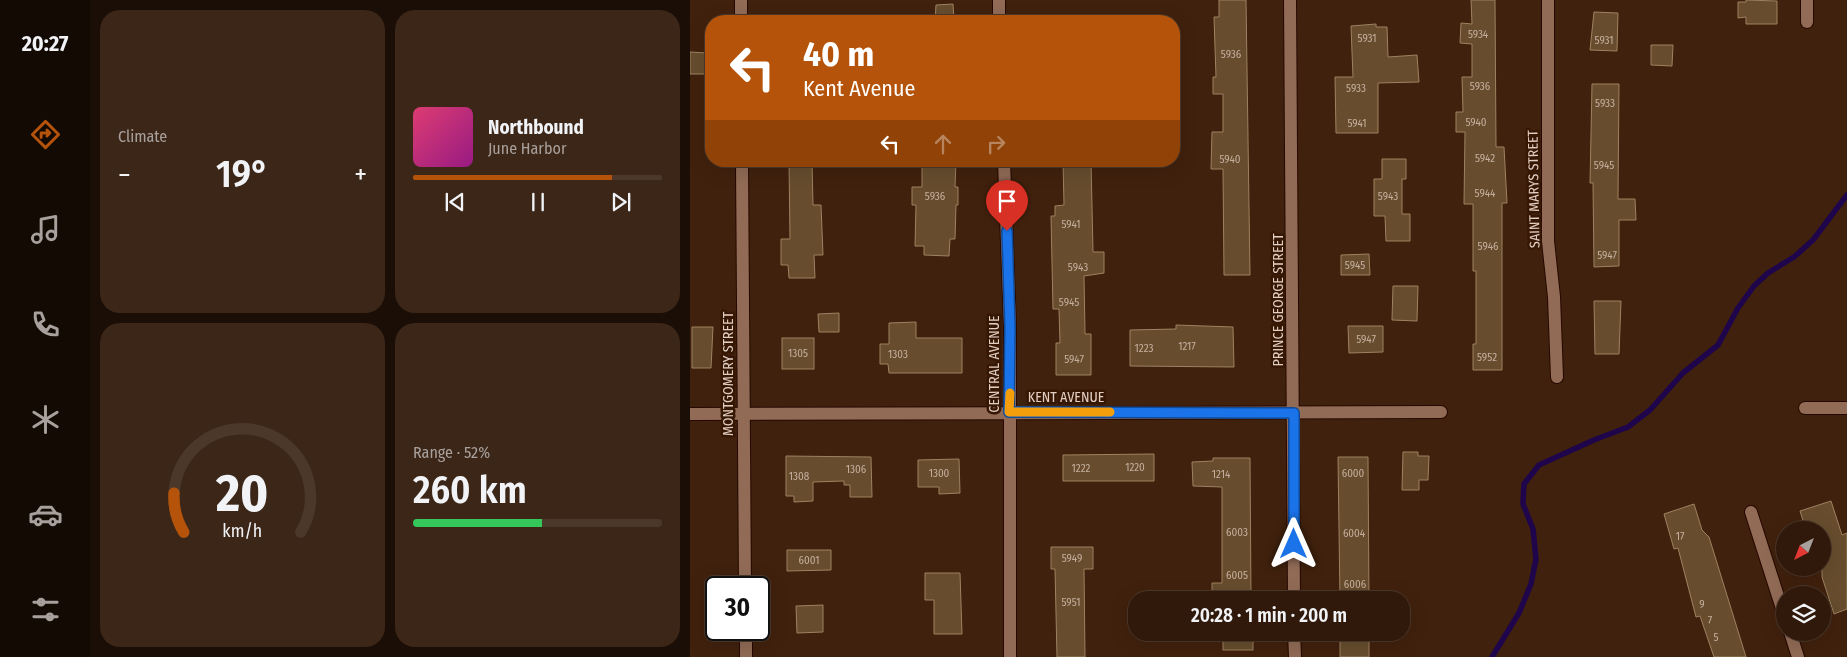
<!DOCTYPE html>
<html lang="en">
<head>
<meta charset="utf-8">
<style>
  :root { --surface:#30190a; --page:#3c2618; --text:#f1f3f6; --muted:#a8a09c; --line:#4b382b; --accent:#b45309 }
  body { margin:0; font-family:"Fira Sans Condensed",sans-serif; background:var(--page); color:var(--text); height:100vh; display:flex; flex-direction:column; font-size:19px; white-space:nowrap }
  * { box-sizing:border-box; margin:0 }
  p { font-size:16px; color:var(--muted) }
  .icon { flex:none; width:28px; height:28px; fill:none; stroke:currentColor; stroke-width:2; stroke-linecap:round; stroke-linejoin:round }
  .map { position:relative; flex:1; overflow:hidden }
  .sheet { display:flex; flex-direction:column; gap:10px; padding:10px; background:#1a0e06; width:600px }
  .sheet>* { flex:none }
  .hud { position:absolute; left:15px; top:15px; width:475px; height:152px; border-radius:20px; box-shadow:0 5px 20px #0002,0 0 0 1px var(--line); background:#b45309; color:#fff; overflow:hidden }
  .needle { width:32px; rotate:222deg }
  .buttons { position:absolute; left:1086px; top:521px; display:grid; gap:10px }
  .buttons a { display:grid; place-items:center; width:55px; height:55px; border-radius:50%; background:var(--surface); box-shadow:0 5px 20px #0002,0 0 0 1px var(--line); font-size:25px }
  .speed { position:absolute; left:15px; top:576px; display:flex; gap:10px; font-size:25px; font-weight:700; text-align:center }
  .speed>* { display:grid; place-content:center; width:65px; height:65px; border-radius:50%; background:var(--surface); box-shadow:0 5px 20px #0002,0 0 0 1px var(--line); line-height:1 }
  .speed .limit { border:2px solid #111; border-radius:8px; background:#fff; color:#111 }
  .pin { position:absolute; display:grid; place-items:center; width:42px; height:42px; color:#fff; margin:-51px -21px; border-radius:50% 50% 50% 0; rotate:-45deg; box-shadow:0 0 5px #0007 }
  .pin .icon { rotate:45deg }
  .me { position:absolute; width:55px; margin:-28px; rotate:0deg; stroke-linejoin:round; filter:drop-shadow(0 0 4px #0008) }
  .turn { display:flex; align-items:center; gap:18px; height:105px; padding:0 15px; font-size:22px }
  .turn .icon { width:65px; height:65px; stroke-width:2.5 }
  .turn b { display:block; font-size:35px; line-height:42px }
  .lanes { display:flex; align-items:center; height:48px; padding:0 15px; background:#0003; justify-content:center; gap:25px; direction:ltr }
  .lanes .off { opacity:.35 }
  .big { font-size:38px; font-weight:600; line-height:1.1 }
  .sheet .widget { flex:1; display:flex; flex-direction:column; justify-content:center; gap:8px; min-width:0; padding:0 18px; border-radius:20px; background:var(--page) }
  .sheet .dial { align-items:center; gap:0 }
  .dial svg { height:130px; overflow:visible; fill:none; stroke:var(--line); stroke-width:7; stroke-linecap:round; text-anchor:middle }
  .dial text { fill:var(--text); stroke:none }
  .song { display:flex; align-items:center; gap:15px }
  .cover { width:60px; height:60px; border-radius:8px; background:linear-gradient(135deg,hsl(340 70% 55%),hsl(310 70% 35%)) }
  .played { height:5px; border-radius:2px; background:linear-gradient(90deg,var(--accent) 80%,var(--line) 80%) }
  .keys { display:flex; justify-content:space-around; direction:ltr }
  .heat { display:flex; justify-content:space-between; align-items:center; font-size:28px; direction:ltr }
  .charge { height:8px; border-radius:4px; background:linear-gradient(90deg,#34c759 52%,var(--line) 0) }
  .sheet .tiles { flex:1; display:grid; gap:10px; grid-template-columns:repeat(2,1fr) }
  .trip { position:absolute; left:438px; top:591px; width:282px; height:50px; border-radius:20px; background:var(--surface); box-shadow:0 5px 20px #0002,0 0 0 1px var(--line); font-weight:600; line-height:50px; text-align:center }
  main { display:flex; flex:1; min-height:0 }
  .tab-bar { display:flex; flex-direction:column; width:90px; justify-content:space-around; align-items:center; background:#130a04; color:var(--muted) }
  .tab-bar .icon { width:35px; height:35px }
  .tab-bar .selected { color:var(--accent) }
  .tab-bar b { font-size:22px; color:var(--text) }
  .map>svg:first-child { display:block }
</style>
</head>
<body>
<main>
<nav class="tab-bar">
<b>20:27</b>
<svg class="icon selected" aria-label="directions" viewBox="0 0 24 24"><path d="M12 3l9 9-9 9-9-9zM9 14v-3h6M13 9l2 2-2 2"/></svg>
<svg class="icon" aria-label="music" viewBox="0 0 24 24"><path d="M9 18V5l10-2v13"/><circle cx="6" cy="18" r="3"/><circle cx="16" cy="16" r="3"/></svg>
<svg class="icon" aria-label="phone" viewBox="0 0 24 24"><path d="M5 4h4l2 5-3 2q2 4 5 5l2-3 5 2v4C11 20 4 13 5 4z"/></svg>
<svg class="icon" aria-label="climate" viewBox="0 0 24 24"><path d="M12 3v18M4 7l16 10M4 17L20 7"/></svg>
<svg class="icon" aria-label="car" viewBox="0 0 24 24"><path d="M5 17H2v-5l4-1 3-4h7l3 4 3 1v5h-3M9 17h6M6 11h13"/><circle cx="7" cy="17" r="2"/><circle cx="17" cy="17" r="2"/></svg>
<svg class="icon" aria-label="filters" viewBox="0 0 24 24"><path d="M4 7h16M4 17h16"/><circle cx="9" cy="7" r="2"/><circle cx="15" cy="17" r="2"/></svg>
</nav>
<section class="sheet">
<div class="tiles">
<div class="widget"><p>Climate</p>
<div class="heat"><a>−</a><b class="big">19°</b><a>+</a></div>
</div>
<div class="widget">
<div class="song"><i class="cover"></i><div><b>Northbound</b><p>June Harbor</p></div></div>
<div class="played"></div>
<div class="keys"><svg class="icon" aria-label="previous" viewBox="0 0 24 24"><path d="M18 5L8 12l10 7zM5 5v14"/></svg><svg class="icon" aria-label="pause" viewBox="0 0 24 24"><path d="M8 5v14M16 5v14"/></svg><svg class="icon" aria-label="next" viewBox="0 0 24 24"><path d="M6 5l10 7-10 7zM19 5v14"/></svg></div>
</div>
<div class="widget dial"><svg viewBox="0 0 100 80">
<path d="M14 69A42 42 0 1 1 86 69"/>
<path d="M14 69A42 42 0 0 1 8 45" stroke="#b45309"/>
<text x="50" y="56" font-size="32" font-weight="700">20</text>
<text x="50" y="72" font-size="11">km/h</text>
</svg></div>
<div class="widget"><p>Range · 52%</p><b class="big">260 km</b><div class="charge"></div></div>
</div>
</section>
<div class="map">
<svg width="1157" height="657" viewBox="0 0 1157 657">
  <rect width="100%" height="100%" fill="#40210d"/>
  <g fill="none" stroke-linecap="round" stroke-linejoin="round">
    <polyline stroke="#1f054b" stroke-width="5.5" points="802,657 829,613 841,584 846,559 843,529 833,504 834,484 849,465 904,440 938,427 960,410 993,373 1028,345 1048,308 1064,286 1078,273 1104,257 1123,240 1157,195"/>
  </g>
  <g fill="#674d2e" stroke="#9e8261">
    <polygon points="529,0 556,0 560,275 534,275 533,169 521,169 522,132 533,132 533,94 523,94 523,77 526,77 524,17 529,17"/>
    <polygon points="781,0 805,0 806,147 814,147 817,203 812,203 812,370 783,370 783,344 786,344 786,271 783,271 783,204 774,204 775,132 766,132 766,112 773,112 772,77 782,77 782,44 770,43 771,23 782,24"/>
    <polygon points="1056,0 1087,1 1087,24 1056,24 1056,17 1048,18 1048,2 1056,2"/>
    <polygon points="263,4 264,21 245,21 246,5"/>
    <polygon points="904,12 928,13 927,51 900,50"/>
    <polygon points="686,24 686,27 697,27 698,57 727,55 729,82 688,83 688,133 646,133 645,77 663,77 661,26"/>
    <polygon points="961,45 983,45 982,66 961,65"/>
    <polygon points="0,52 17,53 17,74 0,74"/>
    <polygon points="902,84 929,84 928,199 945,199 946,220 929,220 929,266 904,267 903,183 900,183"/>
    <polygon points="692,159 716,159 716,179 712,179 712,214 720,214 720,241 696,241 695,216 684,216 684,179 692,179"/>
    <polygon points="99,161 122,161 123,205 131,205 133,255 124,255 125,278 99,278 98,265 91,265 91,239 100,239"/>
    <polygon points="232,161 266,161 265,187 268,187 268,205 266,205 265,239 260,239 259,256 234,255 234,246 225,246 226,205 222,205 222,187 232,187"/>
    <polygon points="373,161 401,161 403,252 414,252 414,273 394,276 395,334 401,334 401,375 366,375 366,343 370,343 369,309 363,309 361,216 365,216 365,206 374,205"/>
    <polygon points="679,254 680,275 651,275 651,255"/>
    <polygon points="703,286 728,286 727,321 702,320"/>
    <polygon points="904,301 931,301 929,354 905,354"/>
    <polygon points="149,313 149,332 129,332 128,314"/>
    <polygon points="226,322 226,338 272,338 272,373 199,373 198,364 190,364 190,344 199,344 199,323"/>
    <polygon points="486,325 543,327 544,367 440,366 440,330 486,329"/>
    <polygon points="658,326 693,326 693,352 659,353"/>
    <polygon points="2,327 23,327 21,368 2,368"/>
    <rect x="92" y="338" width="32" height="31"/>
    <polygon points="713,452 728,452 728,456 739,456 738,480 729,480 729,490 712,490"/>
    <polygon points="464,454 464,481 373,481 373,455"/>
    <polygon points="96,456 181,457 182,497 160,497 160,485 154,485 154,481 123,482 123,501 104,502 104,496 96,496"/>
    <polygon points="648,457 678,457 679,600 650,600"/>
    <polygon points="523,458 560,458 561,599 522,598 522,583 532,583 532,487 503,486 502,462 523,461"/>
    <polygon points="269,459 270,493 249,494 249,487 228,487 228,460"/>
    <polygon points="1141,501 1152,535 1157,533 1157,609 1144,614 1132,577 1132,530 1116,530 1110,511"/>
    <polygon points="1004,504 1012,530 1019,537 1056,657 1024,657 1010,616 1006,617 988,548 984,549 974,514"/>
    <polygon points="361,547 403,547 403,569 394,569 395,657 367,657 365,569 361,569"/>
    <polygon points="97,550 141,550 141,570 97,571"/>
    <polygon points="235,573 270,573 272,634 244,634 244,600 235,600"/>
    <polygon points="133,605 133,632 107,633 106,606"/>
    <rect x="533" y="632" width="30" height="18"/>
    <rect x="650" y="632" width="29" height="25"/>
  </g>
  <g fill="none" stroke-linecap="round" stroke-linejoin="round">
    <g stroke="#260800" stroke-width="14">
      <g id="minor">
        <polyline points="51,0 51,21"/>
        <polyline points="600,0 604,600"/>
        <polyline points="858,0 858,241 864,297 867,377"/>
        <polyline points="1117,0 1117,22"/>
        <polyline points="309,21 309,0"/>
        <polyline points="52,161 55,588"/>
        <polyline points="314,161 320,327 320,657"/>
        <polyline points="1115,408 1157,408"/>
        <polyline points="0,414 751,412"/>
        <polyline points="1061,512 1095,618"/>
        <polyline points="56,630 56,657"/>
        <polyline points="604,632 605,657"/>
        <polyline points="1100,632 1108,657"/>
      </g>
    </g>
    <use href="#minor" stroke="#916b56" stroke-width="12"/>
  </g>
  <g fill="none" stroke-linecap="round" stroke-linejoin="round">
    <g stroke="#114b97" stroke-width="12">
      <polyline id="route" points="317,231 320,327 319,412 604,413 604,544"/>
    </g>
    <use href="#route" stroke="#1a73e8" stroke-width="9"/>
    <polyline stroke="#f59e0b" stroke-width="9" points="320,393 319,412 420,412"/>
  </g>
  <g text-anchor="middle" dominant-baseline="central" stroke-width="5" stroke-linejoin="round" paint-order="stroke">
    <g font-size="11" fill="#c4ae9d">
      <text x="788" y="34">5934</text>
      <text x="677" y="38">5931</text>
      <text x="914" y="40">5931</text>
      <text x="541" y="54">5936</text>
      <text x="790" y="86">5936</text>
      <text x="666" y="88">5933</text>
      <text x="915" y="103">5933</text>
      <text x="786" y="122">5940</text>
      <text x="667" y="123">5941</text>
      <text x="795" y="158">5942</text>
      <text x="540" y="159">5940</text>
      <text x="914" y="165">5945</text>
      <text x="795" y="193">5944</text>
      <text x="245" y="196">5936</text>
      <text x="698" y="196">5943</text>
      <text x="381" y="224">5941</text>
      <text x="798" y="246">5946</text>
      <text x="917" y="255">5947</text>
      <text x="665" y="265">5945</text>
      <text x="388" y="267">5943</text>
      <text x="379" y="302">5945</text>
      <text x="676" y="339">5947</text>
      <text x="497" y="346">1217</text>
      <text x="454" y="348">1223</text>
      <text x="108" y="353">1305</text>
      <text x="208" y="354">1303</text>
      <text x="797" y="357">5952</text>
      <text x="384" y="359">5947</text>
      <text x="445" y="467">1220</text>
      <text x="391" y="468">1222</text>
      <text x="166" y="469">1306</text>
      <text x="249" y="473">1300</text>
      <text x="663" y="473">6000</text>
      <text x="531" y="474">1214</text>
      <text x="109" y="476">1308</text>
      <text x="547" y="532">6003</text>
      <text x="664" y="533">6004</text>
      <text x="990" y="536">17</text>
      <text x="382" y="558">5949</text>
      <text x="119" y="560">6001</text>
      <text x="547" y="575">6005</text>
      <text x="665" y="584">6006</text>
      <text x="381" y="602">5951</text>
      <text x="1012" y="604">9</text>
      <text x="1020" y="620">7</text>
      <text x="1026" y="637">5</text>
    </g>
    <g font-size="14" fill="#e3cec2" stroke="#361704">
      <text transform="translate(844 189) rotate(-91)">SAINT MARYS STREET</text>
      <text transform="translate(588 300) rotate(-90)">PRINCE GEORGE STREET</text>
      <text transform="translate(304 364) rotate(-90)">CENTRAL AVENUE</text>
      <text transform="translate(38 374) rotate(-90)">MONTGOMERY STREET</text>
      <text x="376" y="397">KENT AVENUE</text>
    </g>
  </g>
</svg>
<div class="buttons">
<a><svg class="needle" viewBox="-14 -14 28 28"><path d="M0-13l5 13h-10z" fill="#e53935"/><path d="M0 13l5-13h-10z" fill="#a8a09c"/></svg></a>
<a><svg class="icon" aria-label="layers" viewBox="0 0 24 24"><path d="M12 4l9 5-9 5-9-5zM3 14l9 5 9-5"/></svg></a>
</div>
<div class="speed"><div class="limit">30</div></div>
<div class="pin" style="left:317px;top:231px;background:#d93025"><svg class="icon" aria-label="arrive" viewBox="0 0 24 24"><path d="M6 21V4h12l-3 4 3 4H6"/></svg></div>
<svg class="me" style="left:604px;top:544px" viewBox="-20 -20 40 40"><path d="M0-17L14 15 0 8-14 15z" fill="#1a73e8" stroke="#fff" stroke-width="4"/></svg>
<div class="trip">20:28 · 1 min · 200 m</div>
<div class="hud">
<div class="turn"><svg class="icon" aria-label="left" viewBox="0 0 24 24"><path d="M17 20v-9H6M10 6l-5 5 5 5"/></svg><div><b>40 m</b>Kent Avenue</div></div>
<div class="lanes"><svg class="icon" aria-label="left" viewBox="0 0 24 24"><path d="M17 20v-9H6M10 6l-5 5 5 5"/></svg><svg class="icon off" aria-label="ahead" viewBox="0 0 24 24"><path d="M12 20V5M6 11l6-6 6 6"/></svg><svg class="icon off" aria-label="right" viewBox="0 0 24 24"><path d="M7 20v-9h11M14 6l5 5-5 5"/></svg></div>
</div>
</div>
</main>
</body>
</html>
